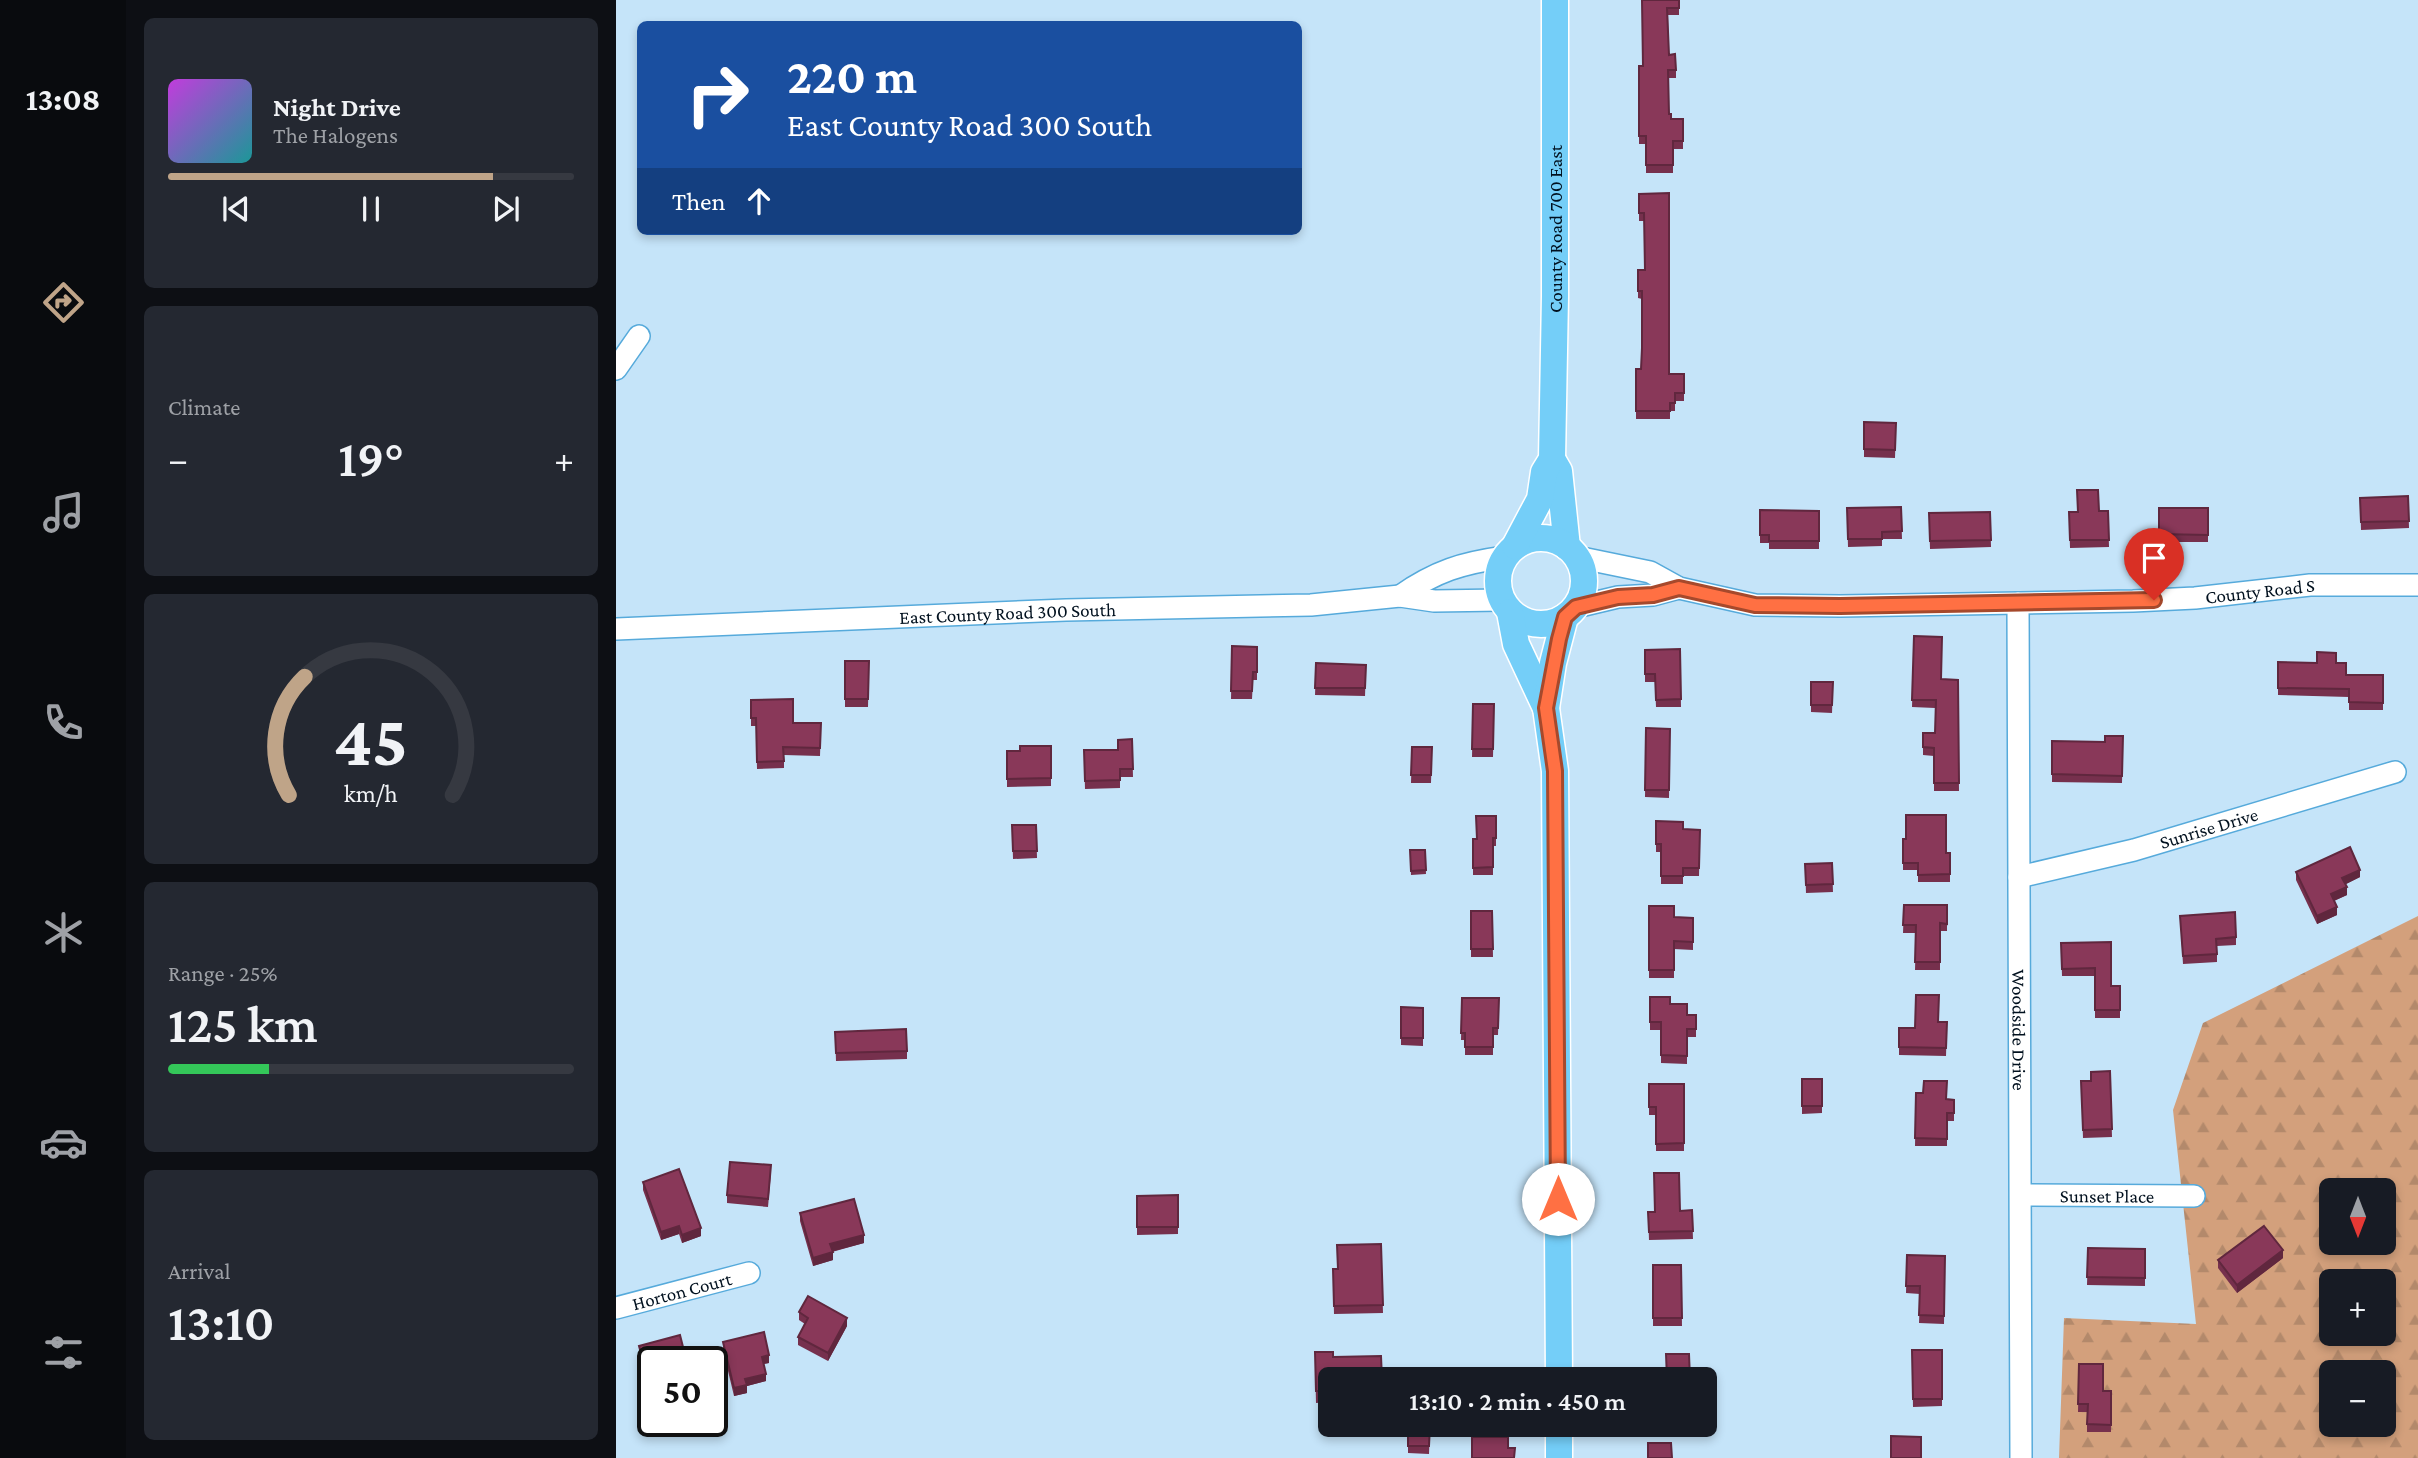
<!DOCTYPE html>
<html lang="en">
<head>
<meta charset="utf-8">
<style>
  :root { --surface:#171b24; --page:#242831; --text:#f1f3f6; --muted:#9ea1a6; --line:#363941; --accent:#bfa488 }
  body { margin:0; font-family:"Crimson Pro",serif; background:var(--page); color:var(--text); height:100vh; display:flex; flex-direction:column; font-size:26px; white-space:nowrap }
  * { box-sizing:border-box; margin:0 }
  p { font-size:23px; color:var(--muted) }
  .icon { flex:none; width:38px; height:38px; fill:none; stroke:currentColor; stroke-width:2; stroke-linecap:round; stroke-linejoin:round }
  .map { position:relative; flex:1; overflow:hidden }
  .drawer { display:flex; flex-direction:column; gap:18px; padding:18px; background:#0d0f14; width:490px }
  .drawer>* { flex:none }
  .banner { position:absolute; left:21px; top:21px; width:665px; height:214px; border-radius:10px; box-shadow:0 4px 10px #0003; background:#1a4fa0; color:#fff; overflow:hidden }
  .needle { width:46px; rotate:180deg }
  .controls { position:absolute; left:1703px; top:1178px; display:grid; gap:14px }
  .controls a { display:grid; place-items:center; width:77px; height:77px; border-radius:10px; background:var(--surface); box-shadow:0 4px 10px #0003; font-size:35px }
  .speed { position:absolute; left:21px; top:1346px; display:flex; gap:14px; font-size:35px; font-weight:700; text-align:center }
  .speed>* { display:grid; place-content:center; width:91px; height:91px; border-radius:50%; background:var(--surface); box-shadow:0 4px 10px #0003; line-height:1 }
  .speed .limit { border:4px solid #111; border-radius:10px; background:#fff; color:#111 }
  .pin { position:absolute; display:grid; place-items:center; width:60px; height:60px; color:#fff; margin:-72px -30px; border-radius:50% 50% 50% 0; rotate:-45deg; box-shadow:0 0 7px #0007 }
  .pin .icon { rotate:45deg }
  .me { position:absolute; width:77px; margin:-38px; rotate:0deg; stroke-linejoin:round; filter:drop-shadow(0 0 5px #0008) }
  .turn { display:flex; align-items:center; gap:24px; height:147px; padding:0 35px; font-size:32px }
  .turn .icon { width:91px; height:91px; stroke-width:2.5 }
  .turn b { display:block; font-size:49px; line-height:60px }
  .then { display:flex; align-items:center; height:66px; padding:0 35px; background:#0003; gap:14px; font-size:26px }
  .big { font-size:52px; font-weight:600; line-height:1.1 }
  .drawer .tile { flex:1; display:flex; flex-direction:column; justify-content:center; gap:10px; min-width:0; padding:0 24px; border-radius:10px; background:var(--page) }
  .drawer .dial { align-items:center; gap:0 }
  .dial svg { height:182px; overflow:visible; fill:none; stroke:var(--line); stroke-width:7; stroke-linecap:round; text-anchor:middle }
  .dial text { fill:var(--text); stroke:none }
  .song { display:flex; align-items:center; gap:21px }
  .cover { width:84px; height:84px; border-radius:10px; background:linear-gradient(135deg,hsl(290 70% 55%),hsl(180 70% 35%)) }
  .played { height:7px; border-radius:4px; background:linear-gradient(90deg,var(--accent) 80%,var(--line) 80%) }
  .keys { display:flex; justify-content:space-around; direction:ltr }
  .heat { display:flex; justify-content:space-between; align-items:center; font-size:38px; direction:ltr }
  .charge { height:10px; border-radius:5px; background:linear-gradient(90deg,#34c759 25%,var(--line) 0) }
  .trip { position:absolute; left:702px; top:1367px; width:399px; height:70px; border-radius:10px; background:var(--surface); box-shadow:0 4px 10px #0003; font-weight:600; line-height:70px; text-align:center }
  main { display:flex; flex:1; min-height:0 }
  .menu { display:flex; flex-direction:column; width:126px; justify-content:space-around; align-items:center; background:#090b0e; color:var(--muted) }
  .menu .icon { width:49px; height:49px }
  .menu .active { color:var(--accent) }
  .menu b { font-size:32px; color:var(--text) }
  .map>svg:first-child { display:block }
</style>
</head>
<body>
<main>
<nav class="menu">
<b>13:08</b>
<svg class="icon active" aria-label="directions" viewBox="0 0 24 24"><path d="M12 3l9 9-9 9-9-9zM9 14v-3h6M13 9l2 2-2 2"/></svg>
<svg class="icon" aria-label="music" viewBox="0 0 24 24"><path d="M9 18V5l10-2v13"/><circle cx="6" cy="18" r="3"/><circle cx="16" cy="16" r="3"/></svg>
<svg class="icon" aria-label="phone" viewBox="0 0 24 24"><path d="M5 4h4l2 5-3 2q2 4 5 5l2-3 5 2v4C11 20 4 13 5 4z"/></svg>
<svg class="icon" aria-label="climate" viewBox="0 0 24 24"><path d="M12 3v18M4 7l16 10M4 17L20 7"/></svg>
<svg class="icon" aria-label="car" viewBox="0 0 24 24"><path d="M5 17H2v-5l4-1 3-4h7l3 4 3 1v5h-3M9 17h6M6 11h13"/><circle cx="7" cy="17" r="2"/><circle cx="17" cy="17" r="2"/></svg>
<svg class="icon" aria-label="filters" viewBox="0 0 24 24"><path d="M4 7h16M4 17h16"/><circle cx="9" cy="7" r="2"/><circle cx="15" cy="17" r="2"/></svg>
</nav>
<section class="drawer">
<div class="tile">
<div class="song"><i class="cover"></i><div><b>Night Drive</b><p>The Halogens</p></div></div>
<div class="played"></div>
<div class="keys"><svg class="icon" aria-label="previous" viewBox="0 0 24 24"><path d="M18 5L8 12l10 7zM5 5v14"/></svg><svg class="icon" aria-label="pause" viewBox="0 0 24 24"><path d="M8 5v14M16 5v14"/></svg><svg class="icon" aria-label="next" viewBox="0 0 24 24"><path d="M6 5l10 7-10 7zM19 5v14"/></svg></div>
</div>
<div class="tile"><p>Climate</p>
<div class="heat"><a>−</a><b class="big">19°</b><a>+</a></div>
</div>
<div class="tile dial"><svg viewBox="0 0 100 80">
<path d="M14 69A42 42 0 1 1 86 69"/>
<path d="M14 69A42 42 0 0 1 21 17" stroke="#bfa488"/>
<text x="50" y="56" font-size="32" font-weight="700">45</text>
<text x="50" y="72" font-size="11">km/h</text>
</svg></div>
<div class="tile"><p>Range · 25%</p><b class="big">125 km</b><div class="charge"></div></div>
<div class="tile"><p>Arrival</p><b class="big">13:10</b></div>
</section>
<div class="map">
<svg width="1802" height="1458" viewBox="0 0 1802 1458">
  <defs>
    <pattern id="forest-firs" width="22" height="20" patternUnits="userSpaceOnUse" patternTransform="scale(1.75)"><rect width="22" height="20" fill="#d3a07c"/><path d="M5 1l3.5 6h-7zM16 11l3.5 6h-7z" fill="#b3896b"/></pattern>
  </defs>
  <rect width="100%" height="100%" fill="#c5e4f9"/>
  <path fill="url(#forest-firs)" fill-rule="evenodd" d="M1802 916V1458H1443L1448 1318 1580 1324 1557 1110 1587 1023ZM1715 1190H1768V1242H1715ZM1715 1281H1768V1334H1715ZM1715 1372H1768V1424H1715Z"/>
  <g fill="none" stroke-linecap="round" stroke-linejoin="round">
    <g stroke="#56aadb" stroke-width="24">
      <g id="minor">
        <polyline points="0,369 23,336"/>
        <path id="s1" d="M961 557 1034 572 1063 588 1139 605 1224 606 1517 601 1579 598 1694 585H1802"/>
        <path d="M784 596C820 571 846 563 889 557"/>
        <path id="s2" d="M1402 603 1405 1458"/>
        <polyline points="960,607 1002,597 1037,595 1063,588"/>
        <path id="s3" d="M0 629 450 610 695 605 784 596 818 601 885 600"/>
        <path id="s4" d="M1403 877 1518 850 1779 772"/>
        <path id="s5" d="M1405 1195 1578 1196"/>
        <path id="s6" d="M0 1308 133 1273"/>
      </g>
    </g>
    <g stroke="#fff" stroke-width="29">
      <g id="major">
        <polyline points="936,459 943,471 951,547"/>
        <circle cx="925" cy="581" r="43"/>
        <path id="s7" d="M899 546 924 499 928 472 936 459 939 296V0"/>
        <polyline points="894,612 900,644 930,708"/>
        <polyline points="943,1379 939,771 930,708 937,663 949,617"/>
        <polyline points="943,1424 943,1458"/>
      </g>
    </g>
    <use href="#minor" stroke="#fff" stroke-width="21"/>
    <use href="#major" stroke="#74cef8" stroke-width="26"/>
  </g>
  <g fill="#76304d">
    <polygon points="1026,0 1063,0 1063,15 1052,15 1053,55 1060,70 1060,78 1052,78 1053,114 1055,119 1067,119 1067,149 1057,149 1057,173 1030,173 1030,144 1023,144 1023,66 1027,66"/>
    <polygon points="1053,193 1053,374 1068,374 1068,401 1059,401 1059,411 1054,411 1054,419 1020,419 1020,369 1025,369 1026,348 1026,299 1022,298 1022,270 1029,270 1028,221 1023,221 1023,194"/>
    <polygon points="1280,423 1279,458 1248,457 1248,449"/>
    <polygon points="1792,496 1793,528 1745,530 1744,498"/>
    <polygon points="1285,507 1286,539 1266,539 1266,546 1232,547 1231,508"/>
    <rect x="1543" y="508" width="49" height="34"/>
    <polygon points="1144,510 1203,511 1203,549 1153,549 1153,543 1144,543"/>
    <polygon points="1492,511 1493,547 1454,548 1453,512"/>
    <polygon points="1374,512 1375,547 1314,549 1313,513"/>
    <polygon points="1298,636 1325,679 1342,680 1343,791 1318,791 1318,756 1307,755 1307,733 1319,733 1319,708 1296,707"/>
    <polygon points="616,646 641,647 641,680 637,680 636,699 615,699"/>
    <polygon points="1064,649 1065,707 1040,707 1039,682 1029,682 1029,650"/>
    <polygon points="229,661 253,661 252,707 229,707"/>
    <polygon points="1662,662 1720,663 1730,675 1767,675 1767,710 1733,710 1733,697 1662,695"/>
    <polygon points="700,663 750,665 749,696 699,695"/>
    <polygon points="1195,682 1217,682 1216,713 1195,712"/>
    <polygon points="135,700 177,723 205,723 204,756 168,755 168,768 141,769 140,726 135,726"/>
    <polygon points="857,704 878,704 877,757 856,757"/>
    <polygon points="1030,728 1054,729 1053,798 1029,797"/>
    <polygon points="1507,736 1506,783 1436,782 1436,741 1489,742"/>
    <polygon points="516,739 517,777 504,777 504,788 469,789 468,750 502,750"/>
    <polygon points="435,746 435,786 391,787 391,751 404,751"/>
    <polygon points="796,747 816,747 815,783 795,783"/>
    <polygon points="880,816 880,846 877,846 877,875 857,875 857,839 861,839"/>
    <polygon points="1040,821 1067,829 1084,830 1083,876 1067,876 1067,884 1045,884 1045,852 1040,852"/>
    <polygon points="396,825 420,825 421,858 397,859"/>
    <polygon points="1287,839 1330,853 1334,853 1334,882 1302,882 1302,870 1287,870"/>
    <polygon points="794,850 809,850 810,874 795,875"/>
    <polygon points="1216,863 1217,892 1190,893 1189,864"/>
    <polygon points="1680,872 1744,877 1730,884 1731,895 1718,901 1721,915 1701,924 1680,880"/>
    <polygon points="1288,905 1331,905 1331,931 1324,931 1324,970 1299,970 1300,933 1287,933"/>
    <polygon points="1033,906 1058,917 1077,918 1077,950 1058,949 1058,978 1033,978"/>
    <polygon points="855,911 876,911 877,957 855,957"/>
    <polygon points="1564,916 1620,937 1620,945 1601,946 1601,962 1567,964"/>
    <polygon points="1495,942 1495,986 1504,986 1504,1018 1479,1018 1479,976 1446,976 1445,943"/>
    <polygon points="1034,997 1054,1004 1071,1015 1080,1015 1080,1037 1071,1037 1071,1064 1045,1063 1045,1030 1034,1030"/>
    <polygon points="846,998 883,998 882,1035 877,1035 877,1055 849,1055 849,1040 845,1040"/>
    <polygon points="785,1007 807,1008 807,1046 785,1045"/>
    <polygon points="1323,1022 1331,1022 1330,1056 1283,1055 1283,1028 1299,1028"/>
    <polygon points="219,1032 291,1051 291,1059 220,1061"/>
    <polygon points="1494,1071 1496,1137 1467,1138 1465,1081 1475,1081"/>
    <polygon points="1186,1079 1206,1079 1206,1113 1186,1114"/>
    <polygon points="1033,1084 1068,1084 1068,1151 1040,1151 1040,1115 1033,1115"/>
    <polygon points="1300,1093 1330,1099 1338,1100 1338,1121 1331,1121 1331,1146 1299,1146"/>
    <polygon points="155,1173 152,1207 111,1203 111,1195"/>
    <polygon points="27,1182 85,1236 66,1243 63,1234 45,1240 27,1190"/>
    <polygon points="562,1195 562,1234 521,1235 521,1196"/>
    <polygon points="1076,1210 1077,1239 1033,1240 1032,1212"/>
    <polygon points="184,1213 248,1243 216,1252 217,1260 197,1266 184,1221"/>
    <polygon points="765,1244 767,1313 718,1314 717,1269 722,1269"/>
    <polygon points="1472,1248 1529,1249 1529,1286 1471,1285"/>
    <polygon points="1291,1255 1329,1256 1328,1324 1303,1323 1304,1294 1290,1293"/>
    <polygon points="1667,1258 1621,1293 1602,1268 1602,1260"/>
    <polygon points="1037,1265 1065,1265 1066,1326 1037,1326"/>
    <polygon points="183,1312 231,1326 212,1361 182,1345 182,1337 189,1324 183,1320"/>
    <polygon points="107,1342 153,1363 148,1364 150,1381 131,1386 131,1393 118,1396 107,1350"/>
    <polygon points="23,1346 69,1362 37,1362 33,1390 23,1354"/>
    <polygon points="1296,1350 1326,1350 1326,1406 1297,1407"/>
    <polygon points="699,1352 714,1379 714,1402 700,1403"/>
    <polygon points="1463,1364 1487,1391 1495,1391 1495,1432 1471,1432 1471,1412 1462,1412"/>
    <polygon points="792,1424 814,1425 813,1454 792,1453"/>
  </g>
  <g fill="#60273e">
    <polygon points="1744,870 1744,877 1726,886 1726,878"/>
    <polygon points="1731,887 1731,895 1715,902 1715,894"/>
    <polygon points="1721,907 1721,915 1701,924 1701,916"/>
    <polygon points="63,1226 63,1234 45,1240 45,1232"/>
    <polygon points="85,1228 85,1236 66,1243 66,1235"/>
    <polygon points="248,1235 248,1243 214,1252 214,1244"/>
    <polygon points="1667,1250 1667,1258 1621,1293 1621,1285"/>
    <polygon points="217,1252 217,1260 197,1266 197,1258"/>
    <polygon points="231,1318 231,1326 212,1361 212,1353"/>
    <polygon points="69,1355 69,1362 61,1362 61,1357"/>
    <polygon points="153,1355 153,1363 146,1364 146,1357"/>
    <polygon points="150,1374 150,1381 131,1386 131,1393 118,1396 118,1388 129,1379"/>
    <polygon points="37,1381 37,1388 33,1390 33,1382"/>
  </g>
  <g fill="#893859" stroke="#60273e" stroke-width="2">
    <polygon points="1026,0 1063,0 1063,8 1051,8 1053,55 1059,54 1060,70 1052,70 1053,114 1055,114 1055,119 1067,119 1067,141 1057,141 1057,165 1030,165 1030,136 1023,136 1023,66 1027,66"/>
    <polygon points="1053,193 1053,374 1068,374 1068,393 1059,393 1059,403 1054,403 1054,411 1020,411 1020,369 1025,369 1026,348 1026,291 1022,291 1022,270 1029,270 1028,213 1023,213 1023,194"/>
    <polygon points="1248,422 1280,423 1279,450 1248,449"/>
    <polygon points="1461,490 1482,490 1483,511 1492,511 1493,540 1454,540 1453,512 1462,512"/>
    <polygon points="1792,496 1793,521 1745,522 1744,498"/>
    <polygon points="1285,507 1286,531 1266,532 1266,539 1232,539 1231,508"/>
    <polygon points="1543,508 1592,508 1592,535 1543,534"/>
    <polygon points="1144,510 1203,511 1203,541 1153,541 1153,535 1144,535"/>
    <polygon points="1374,512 1375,540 1314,541 1313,513"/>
    <polygon points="1298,636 1326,637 1325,679 1342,680 1343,783 1318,783 1318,748 1307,747 1307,733 1319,733 1320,700 1296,700"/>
    <polygon points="616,646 641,647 641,672 637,672 636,691 615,691"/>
    <polygon points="1064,649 1065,699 1040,700 1039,674 1029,674 1029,650"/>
    <polygon points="1701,652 1720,653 1720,663 1730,663 1730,675 1767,675 1767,703 1733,702 1733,689 1662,688 1662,662 1701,663"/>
    <polygon points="229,661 253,661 252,699 229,699"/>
    <polygon points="700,663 750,665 749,688 699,688"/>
    <polygon points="1195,682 1217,682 1216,705 1195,705"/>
    <polygon points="177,699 177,723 205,723 204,748 167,747 168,761 141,762 140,718 135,718 135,700"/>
    <polygon points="857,704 878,704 877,749 856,749"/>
    <polygon points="1030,728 1054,729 1053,790 1029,790"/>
    <polygon points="1489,736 1507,736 1506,776 1436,774 1436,741 1489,742"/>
    <polygon points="516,739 517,769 504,769 504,780 469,781 468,750 502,750 502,740"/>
    <polygon points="404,746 435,746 435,778 391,779 391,751 404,751"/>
    <polygon points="796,747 816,747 815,775 795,775"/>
    <polygon points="1290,815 1330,815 1330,853 1334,853 1334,874 1302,875 1302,863 1287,863 1287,839 1290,839"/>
    <polygon points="860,816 880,816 880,838 877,838 877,867 857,868 857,839 861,839"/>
    <polygon points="1040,821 1067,822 1067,829 1084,830 1083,868 1067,868 1067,876 1045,876 1045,844 1040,844"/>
    <polygon points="396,825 420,825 421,851 397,851"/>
    <polygon points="1734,847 1744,870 1726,878 1731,887 1715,894 1721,907 1701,916 1680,872"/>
    <polygon points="794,850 809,850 810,870 795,871"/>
    <polygon points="1216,863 1217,884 1190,885 1189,864"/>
    <polygon points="1288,905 1331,905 1331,924 1324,923 1324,962 1299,962 1300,925 1287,925"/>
    <polygon points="1033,906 1058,906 1058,917 1077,918 1077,942 1058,941 1058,970 1033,970"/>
    <polygon points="855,911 876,911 877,949 855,949"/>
    <polygon points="1619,912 1620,937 1600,939 1601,954 1567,956 1564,916"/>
    <polygon points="1495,942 1495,986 1504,986 1504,1010 1479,1010 1479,968 1446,969 1445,943"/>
    <polygon points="1300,995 1323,995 1322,1022 1331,1022 1330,1048 1283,1047 1283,1028 1299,1028"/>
    <polygon points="1034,997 1054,997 1054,1004 1071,1004 1071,1015 1080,1015 1080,1029 1071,1029 1071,1056 1045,1055 1045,1022 1034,1022"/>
    <polygon points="846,998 883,998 882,1028 877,1028 877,1047 849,1047 849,1033 845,1033"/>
    <polygon points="785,1007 807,1008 807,1038 785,1038"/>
    <polygon points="290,1029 291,1051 220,1053 219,1032"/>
    <polygon points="1494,1071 1496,1129 1467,1130 1465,1081 1475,1081 1475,1072"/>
    <rect x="1186" y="1079" width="20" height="27"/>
    <polygon points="1308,1081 1331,1081 1330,1099 1338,1100 1338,1113 1331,1113 1331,1139 1299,1138 1300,1093 1307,1093"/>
    <polygon points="1033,1084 1068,1084 1068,1143 1040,1144 1040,1107 1033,1107"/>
    <polygon points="114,1162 155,1165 152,1199 111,1195"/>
    <polygon points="63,1169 85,1228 66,1235 63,1226 45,1232 27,1182"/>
    <polygon points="1038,1173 1063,1173 1064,1211 1076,1210 1077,1231 1033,1232 1032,1212 1039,1212"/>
    <polygon points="562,1195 562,1227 521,1227 521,1196"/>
    <polygon points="238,1199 248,1235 214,1244 217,1252 197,1258 184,1213"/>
    <polygon points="1648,1226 1667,1250 1621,1285 1602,1260"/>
    <polygon points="765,1244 767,1305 718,1306 717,1269 722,1269 721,1245"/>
    <polygon points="1472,1248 1529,1249 1529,1278 1471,1277"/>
    <polygon points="1291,1255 1329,1256 1328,1316 1303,1315 1304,1286 1290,1286"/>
    <polygon points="1037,1265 1065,1265 1066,1318 1037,1318"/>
    <polygon points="192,1296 231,1318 212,1353 182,1337 192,1318 183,1312"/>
    <polygon points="148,1332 153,1355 146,1357 150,1374 129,1379 131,1385 118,1388 107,1342"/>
    <polygon points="64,1335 69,1355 61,1357 63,1362 37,1362 37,1381 33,1382 23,1346"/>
    <polygon points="1296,1350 1326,1350 1326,1399 1297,1399"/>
    <polygon points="699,1352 717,1352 717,1357 765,1356 766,1379 714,1379 714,1391 700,1391"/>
    <polygon points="1050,1354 1073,1354 1074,1379 1051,1379"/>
    <polygon points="1463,1364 1487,1364 1487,1391 1495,1391 1495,1425 1471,1424 1472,1404 1462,1404"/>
    <polygon points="792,1424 814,1425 813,1446 792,1446"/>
    <polygon points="1275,1436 1305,1437 1305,1458 1275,1458"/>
    <polygon points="856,1437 892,1437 892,1448 899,1448 898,1458 856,1458"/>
    <polygon points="1032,1443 1055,1443 1056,1458 1032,1458"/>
  </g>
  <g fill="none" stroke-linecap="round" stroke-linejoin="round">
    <g stroke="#a6492c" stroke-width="18">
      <polyline id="route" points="942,1199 939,771 930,708 943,639 949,617 960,607 1002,597 1037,595 1063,588 1139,605 1224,606 1538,600"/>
    </g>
    <use href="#route" stroke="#ff7043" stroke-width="12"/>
  </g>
  <g text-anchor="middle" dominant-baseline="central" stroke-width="7" stroke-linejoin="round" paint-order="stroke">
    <g font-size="19" fill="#00101e" stroke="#c5e4f9">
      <text stroke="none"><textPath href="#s7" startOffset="326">County Road 700 East</textPath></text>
      <text stroke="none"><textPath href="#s1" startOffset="691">County Road S</textPath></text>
      <text stroke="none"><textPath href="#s3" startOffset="392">East County Road 300 South</textPath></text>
      <text stroke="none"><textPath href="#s4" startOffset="196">Sunrise Drive</textPath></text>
      <text stroke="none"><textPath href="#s2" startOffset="427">Woodside Drive</textPath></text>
      <text stroke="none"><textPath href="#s5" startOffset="86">Sunset Place</textPath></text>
      <text stroke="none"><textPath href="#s6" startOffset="68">Horton Court</textPath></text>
    </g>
  </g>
</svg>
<div class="controls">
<a><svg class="needle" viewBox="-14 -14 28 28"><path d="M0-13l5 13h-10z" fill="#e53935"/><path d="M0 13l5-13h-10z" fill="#9ea1a6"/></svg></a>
<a>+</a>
<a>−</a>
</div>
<div class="speed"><div class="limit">50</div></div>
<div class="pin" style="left:1538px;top:600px;background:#d93025"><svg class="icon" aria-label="arrive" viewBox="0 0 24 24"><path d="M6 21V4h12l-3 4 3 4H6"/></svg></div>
<svg class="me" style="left:942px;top:1199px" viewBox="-20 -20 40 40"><circle r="19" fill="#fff"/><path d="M0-13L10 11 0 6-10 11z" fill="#ff7043"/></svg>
<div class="trip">13:10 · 2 min · 450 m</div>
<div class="banner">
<div class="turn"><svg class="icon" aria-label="right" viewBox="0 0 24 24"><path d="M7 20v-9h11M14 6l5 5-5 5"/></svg><div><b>220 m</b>East County Road 300 South</div></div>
<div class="then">Then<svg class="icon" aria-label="ahead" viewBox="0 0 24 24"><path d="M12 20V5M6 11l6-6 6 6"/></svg></div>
</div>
</div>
</main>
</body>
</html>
